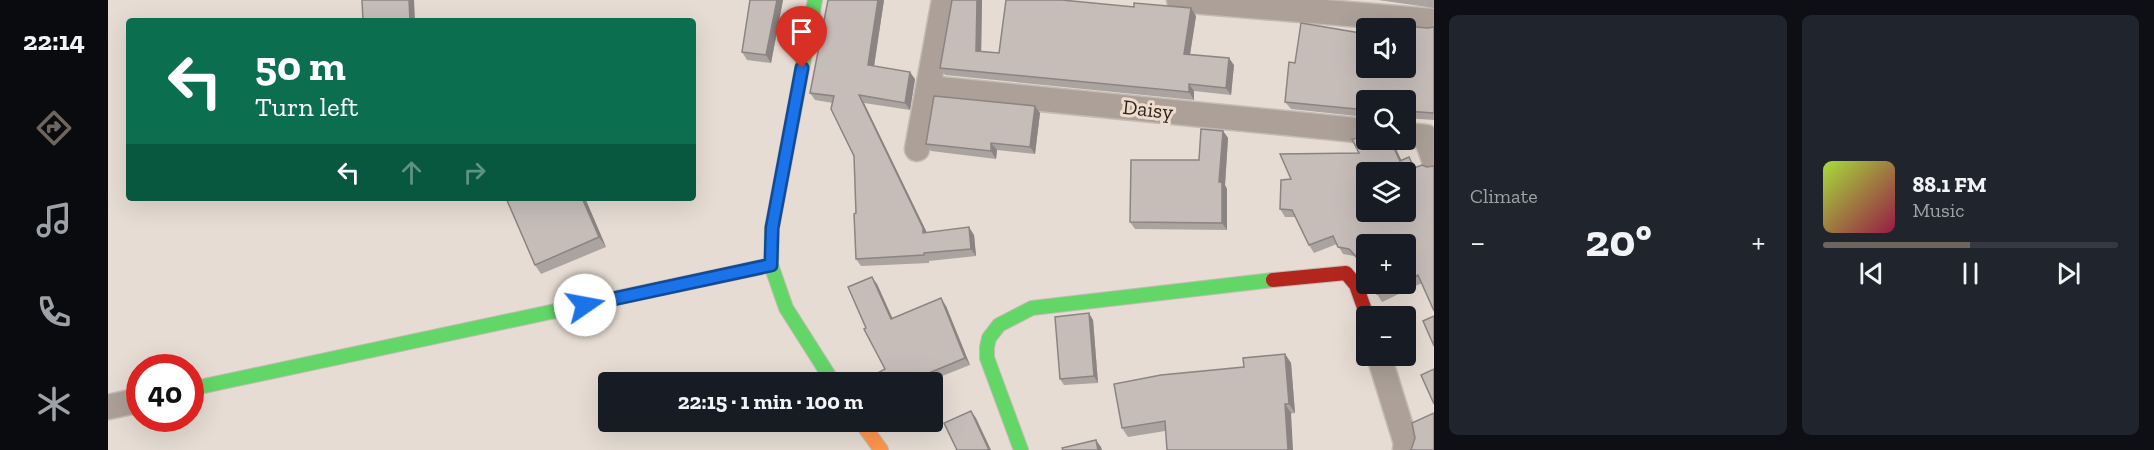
<!DOCTYPE html>
<html lang="en">
<head>
<meta charset="utf-8">
<style>
  :root { --surface:#171b24; --page:#20242c; --text:#f1f3f6; --muted:#9ea1a6; --line:#363941; --accent:#6e655f }
  body { margin:0; font-family:"Zilla Slab",serif; background:var(--page); color:var(--text); height:100vh; display:flex; flex-direction:column; font-size:22px; white-space:nowrap }
  * { box-sizing:border-box; margin:0 }
  p { font-size:20px; color:var(--muted) }
  .icon { flex:none; width:33px; height:33px; fill:none; stroke:currentColor; stroke-width:2; stroke-linecap:round; stroke-linejoin:round }
  .map { position:relative; flex:1; overflow:hidden }
  .side { display:flex; flex-direction:column; gap:15px; padding:15px; background:#0d0f14; width:720px }
  .side>* { flex:none }
  .guide { position:absolute; left:18px; top:18px; width:570px; height:183px; border-radius:6px; box-shadow:0 6px 24px #0002; background:#0b6e4f; color:#fff; overflow:hidden }
  .buttons { position:absolute; left:1248px; top:18px; display:grid; gap:12px }
  .buttons a { display:grid; place-items:center; width:60px; height:60px; border-radius:6px; background:var(--surface); box-shadow:0 6px 24px #0002; font-size:30px }
  .speed { position:absolute; left:18px; top:354px; display:flex; gap:12px; font-size:30px; font-weight:700; text-align:center }
  .speed>* { display:grid; place-content:center; width:78px; height:78px; border-radius:50%; background:var(--surface); box-shadow:0 6px 24px #0002; line-height:1 }
  .speed .limit { border:9px solid #d22; background:#fff; color:#111 }
  .pin { position:absolute; display:grid; place-items:center; width:51px; height:51px; color:#fff; margin:-62px -26px; border-radius:50% 50% 50% 0; rotate:-45deg; box-shadow:0 0 6px #0007 }
  .pin .icon { rotate:45deg }
  .me { position:absolute; width:66px; margin:-33px; rotate:78deg; stroke-linejoin:round; filter:drop-shadow(0 0 4px #0008) }
  .turn { display:flex; align-items:center; gap:21px; height:126px; padding:0 30px; font-size:27px }
  .turn .icon { width:78px; height:78px; stroke-width:2.5 }
  .turn b { display:block; font-size:42px; line-height:51px }
  .lanes { display:flex; align-items:center; height:57px; padding:0 30px; background:#0003; justify-content:center; gap:30px; direction:ltr }
  .lanes .off { opacity:.35 }
  .big { font-size:45px; font-weight:700; line-height:1.1 }
  .side .widget { flex:1; display:flex; flex-direction:column; justify-content:center; gap:9px; min-width:0; padding:0 21px; border-radius:9px; background:var(--page) }
  .song { display:flex; align-items:center; gap:18px }
  .cover { width:72px; height:72px; border-radius:9px; background:linear-gradient(135deg,hsl(80 70% 55%),hsl(340 70% 35%)) }
  .played { height:6px; border-radius:3px; background:linear-gradient(90deg,var(--accent) 50%,var(--line) 50%) }
  .keys { display:flex; justify-content:space-around; direction:ltr }
  .heat { display:flex; justify-content:space-between; align-items:center; font-size:33px; direction:ltr }
  .side .tiles { flex:1; display:grid; gap:15px; grid-template-columns:repeat(2,1fr) }
  .trip { position:absolute; left:490px; top:372px; width:345px; height:60px; border-radius:6px; background:var(--surface); box-shadow:0 6px 24px #0002; font-weight:700; line-height:60px; text-align:center }
  main { display:flex; flex:1; min-height:0 }
  .tabs { display:flex; flex-direction:column; width:108px; justify-content:space-around; align-items:center; background:#090b0e; color:var(--muted) }
  .tabs .icon { width:42px; height:42px }
  .tabs .active { color:var(--accent) }
  .tabs b { font-size:27px; color:var(--text) }
  .map>svg:first-child { display:block }
</style>
</head>
<body>
<main>
<nav class="tabs">
<b>22:14</b>
<svg class="icon active" aria-label="directions" viewBox="0 0 24 24"><path d="M12 3l9 9-9 9-9-9zM9 14v-3h6M13 9l2 2-2 2"/></svg>
<svg class="icon" aria-label="music" viewBox="0 0 24 24"><path d="M9 18V5l10-2v13"/><circle cx="6" cy="18" r="3"/><circle cx="16" cy="16" r="3"/></svg>
<svg class="icon" aria-label="phone" viewBox="0 0 24 24"><path d="M5 4h4l2 5-3 2q2 4 5 5l2-3 5 2v4C11 20 4 13 5 4z"/></svg>
<svg class="icon" aria-label="climate" viewBox="0 0 24 24"><path d="M12 3v18M4 7l16 10M4 17L20 7"/></svg>
</nav>
<div class="map">
<svg width="1326" height="450" viewBox="0 0 1326 450">
  <rect width="100%" height="100%" fill="#e6dcd3"/>
  <g fill="none" stroke-linecap="round" stroke-linejoin="round">
    <g stroke="#c3bbb4" stroke-width="27">
      <g id="street">
        <polyline points="1071,0 1326,21"/>
        <polyline points="821,88 1258,131"/>
        <polyline points="1298,135 1318,137 1326,160"/>
        <polyline points="809,149 836,0"/>
        <polyline points="1271,356 1298,443 1297,450"/>
        <polyline points="0,407 32,400"/>
      </g>
    </g>
    <g stroke="#c3bbb4" stroke-width="16">
      <g id="fast">
        <polyline points="707,0 664,228 663,265 678,308 725,382"/>
        <polyline points="82,389 541,291"/>
        <polyline points="913,450 879,358 879,347 881,338 891,325 924,308 1165,280"/>
      </g>
    </g>
    <g stroke="#c3bbb4" stroke-width="16">
      <polyline id="slow" points="753,422 773,450"/>
    </g>
    <g stroke="#c3bbb4" stroke-width="16">
      <g id="jam">
        <polyline points="1165,280 1238,273 1248,285 1259,316"/>
        <polyline points="541,291 663,265"/>
      </g>
    </g>
    <use href="#street" stroke="#aca098" stroke-width="24"/>
    <use href="#fast" stroke="#63d668" stroke-width="14"/>
    <use href="#slow" stroke="#ff974d" stroke-width="14"/>
    <use href="#jam" stroke="#b3261e" stroke-width="14"/>
  </g>
  <g fill="#aaa39f">
    <polygon points="642,0 675,0 663,63 639,60 634,52"/>
    <polygon points="720,0 776,0 766,66 807,79 802,110 756,103 819,233 866,235 868,256 821,261 821,263 753,266 748,259 748,213 746,156 725,103 707,100 702,93"/>
    <polygon points="844,0 874,0 873,52 891,53 1088,16 1082,54 1126,65 1123,95 1086,91 1086,100 837,75 832,68"/>
    <polygon points="1270,0 1326,0 1326,8"/>
    <polygon points="1326,27 1326,120 1298,118 1298,100 1258,100 1258,117 1183,109 1177,102 1258,68 1320,28"/>
    <polygon points="932,113 927,154 889,150 888,159 823,151 818,144"/>
    <polygon points="1115,131 1120,138 1117,185 1119,189 1119,230 1027,229 1022,222 1091,160"/>
    <polygon points="1293,161 1306,164 1308,167 1314,283 1274,302 1269,294 1264,284 1298,284 1298,244 1258,269 1246,256 1235,254 1229,244 1206,253 1201,245 1187,217 1177,217 1172,209 1183,179"/>
    <polygon points="398,198 477,198 498,247 433,274 427,265"/>
    <polygon points="769,284 784,318 838,306 862,365 819,382 761,382 777,369 758,328"/>
    <polygon points="985,320 990,383 956,385 952,379"/>
    <polygon points="1177,354 1183,363 1187,413 1057,431 1020,437 1014,428 1136,367"/>
  </g>
  <g fill="#8b8482">
    <polygon points="301,0 306,0 307,21 302,21"/>
    <polygon points="669,0 675,0 663,63 658,55"/>
    <polygon points="770,0 776,0 765,73 760,65"/>
    <polygon points="869,0 874,0 873,59 868,51"/>
    <polygon points="1083,8 1088,16 1081,61 1076,54"/>
    <polygon points="1121,58 1126,65 1123,95 1118,88"/>
    <polygon points="802,72 807,79 802,110 797,103"/>
    <polygon points="1081,84 1086,91 1086,100 1081,92"/>
    <polygon points="751,95 756,103 820,235 815,233"/>
    <polygon points="927,106 932,113 927,154 922,147"/>
    <polygon points="1115,131 1120,138 1117,185 1119,189 1119,230 1114,223 1111,182"/>
    <polygon points="1282,140 1284,140 1297,168 1292,161"/>
    <polygon points="883,143 889,150 888,159 883,151"/>
    <polygon points="474,198 477,198 498,247 491,237"/>
    <polygon points="861,227 866,235 868,256 863,249"/>
    <polygon points="764,277 769,284 788,326 783,319"/>
    <polygon points="833,298 838,306 862,365 857,358"/>
    <polygon points="981,313 985,320 990,383 986,376"/>
    <polygon points="1177,354 1183,363 1187,413 1181,404"/>
    <polygon points="1177,404 1183,413 1185,450 1180,450"/>
    <polygon points="863,411 868,418 883,450 881,450"/>
    <polygon points="988,440 993,447 994,450 990,450"/>
  </g>
  <g fill="#c6bdb9" stroke="#8b8482" stroke-width="1.5" fill-rule="evenodd">
    <polygon points="254,0 301,0 302,21 255,21"/>
    <polygon points="642,0 669,0 658,55 634,52"/>
    <polygon points="720,0 770,0 760,65 802,72 797,103 751,95 815,228 815,233 861,227 863,249 816,253 816,255 748,259 746,214 748,213 746,156 723,109 726,96 702,93"/>
    <polygon points="844,0 869,0 868,51 891,53 898,0 954,0 1026,7 1026,3 1083,8 1076,54 1121,58 1118,88 1081,84 1081,92 832,68"/>
    <polygon points="1193,23 1258,34 1258,68 1298,68 1298,28 1284,28 1284,25 1320,28 1326,27 1326,113 1298,111 1298,100 1258,100 1258,110 1177,102 1181,62 1187,63"/>
    <polygon points="826,96 927,106 922,147 883,143 883,151 818,144"/>
    <polygon points="1093,129 1115,131 1111,182 1114,182 1114,223 1022,222 1023,160 1091,160"/>
    <path d="M1258 137V140H1282L1292 161 1301 157 1306 168 1314 165 1319 167 1326 166V311L1310 275 1298 281V244H1258V269L1257 266 1241 249 1230 247 1225 236 1201 245 1184 210 1172 209 1173 180 1183 179 1172 154 1251 153 1244 139ZM1258 172H1298V212H1258Z"/>
    <polygon points="398,198 474,198 491,237 427,265"/>
    <polygon points="764,277 783,319 833,298 857,358 809,378 811,382 761,382 759,379 777,369 756,329 758,328 740,287"/>
    <polygon points="1264,284 1292,284 1269,294"/>
    <polygon points="981,313 986,376 952,379 947,317"/>
    <polygon points="1326,316 1326,346 1315,321"/>
    <polygon points="1177,354 1181,404 1177,404 1180,450 1059,450 1057,421 1014,428 1006,384 1053,375 1136,367 1135,358"/>
    <polygon points="1326,369 1326,404 1313,375"/>
    <polygon points="863,411 881,450 849,450 836,423"/>
    <polygon points="1326,413 1326,450 1303,450 1307,438 1304,423"/>
    <polygon points="988,440 990,450 955,450 954,448"/>
  </g>
  <g fill="none" stroke-linecap="round" stroke-linejoin="round">
    <g stroke="#114b97" stroke-width="15">
      <polyline id="route" points="477,305 663,265 664,228 694,68"/>
    </g>
    <use href="#route" stroke="#1a73e8" stroke-width="10"/>
  </g>
  <g text-anchor="middle" dominant-baseline="central" stroke-width="6" stroke-linejoin="round" paint-order="stroke">
    <g font-size="21" fill="#2d2520" stroke="#eedbcb">
      <text transform="translate(1040 109) rotate(6)">Daisy</text>
    </g>
  </g>
</svg>
<div class="buttons">
<a><svg class="icon" aria-label="sound" viewBox="0 0 24 24"><path d="M4 9h4l5-4v14l-5-4H4zM17 9q2 3 0 6"/></svg></a>
<a><svg class="icon" aria-label="search" viewBox="0 0 24 24"><circle cx="10" cy="10" r="6"/><path d="M15 15l6 6"/></svg></a>
<a><svg class="icon" aria-label="layers" viewBox="0 0 24 24"><path d="M12 4l9 5-9 5-9-5zM3 14l9 5 9-5"/></svg></a>
<a>+</a>
<a>−</a>
</div>
<div class="speed"><div class="limit">40</div></div>
<div class="pin" style="left:694px;top:68px;background:#d93025"><svg class="icon" aria-label="arrive" viewBox="0 0 24 24"><path d="M6 21V4h12l-3 4 3 4H6"/></svg></div>
<svg class="me" style="left:477px;top:305px" viewBox="-20 -20 40 40"><circle r="19" fill="#fff"/><path d="M0-13L10 11 0 6-10 11z" fill="#1a73e8"/></svg>
<div class="trip">22:15 · 1 min · 100 m</div>
<div class="guide">
<div class="turn"><svg class="icon" aria-label="left" viewBox="0 0 24 24"><path d="M17 20v-9H6M10 6l-5 5 5 5"/></svg><div><b>50 m</b>Turn left</div></div>
<div class="lanes"><svg class="icon" aria-label="left" viewBox="0 0 24 24"><path d="M17 20v-9H6M10 6l-5 5 5 5"/></svg><svg class="icon off" aria-label="ahead" viewBox="0 0 24 24"><path d="M12 20V5M6 11l6-6 6 6"/></svg><svg class="icon off" aria-label="right" viewBox="0 0 24 24"><path d="M7 20v-9h11M14 6l5 5-5 5"/></svg></div>
</div>
</div>
<section class="side">
<div class="tiles">
<div class="widget"><p>Climate</p>
<div class="heat"><a>−</a><b class="big">20°</b><a>+</a></div>
</div>
<div class="widget">
<div class="song"><i class="cover"></i><div><b>88.1 FM</b><p>Music</p></div></div>
<div class="played"></div>
<div class="keys"><svg class="icon" aria-label="previous" viewBox="0 0 24 24"><path d="M18 5L8 12l10 7zM5 5v14"/></svg><svg class="icon" aria-label="pause" viewBox="0 0 24 24"><path d="M8 5v14M16 5v14"/></svg><svg class="icon" aria-label="next" viewBox="0 0 24 24"><path d="M6 5l10 7-10 7zM19 5v14"/></svg></div>
</div>
</div>
</section>
</main>
</body>
</html>
